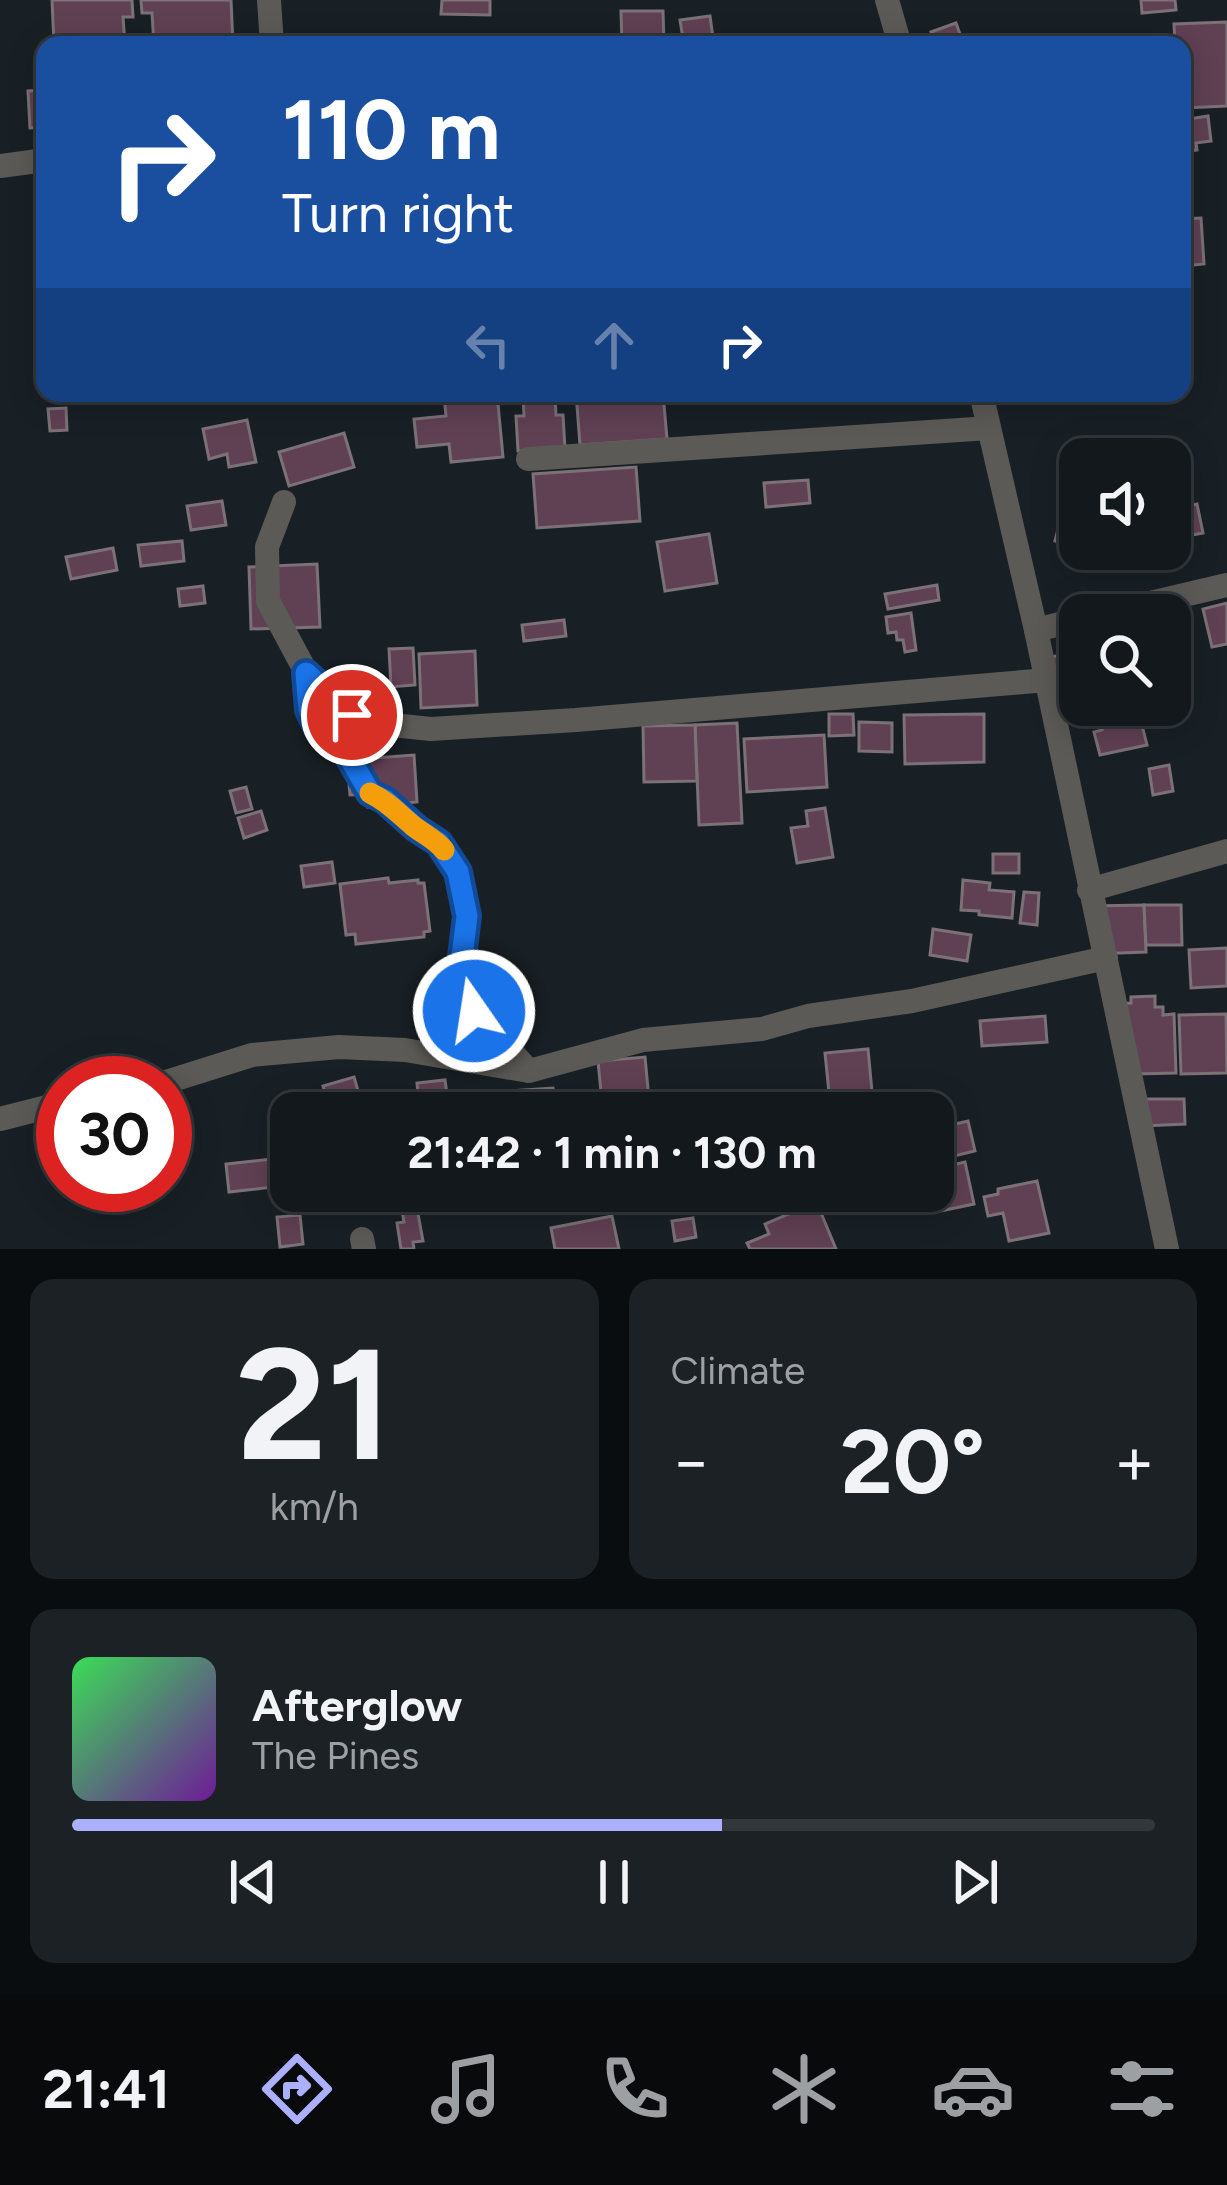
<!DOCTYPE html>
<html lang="en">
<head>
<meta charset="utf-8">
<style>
  :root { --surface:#13181c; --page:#1c2125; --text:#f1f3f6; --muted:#9da0a3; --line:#32373b; --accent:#acaffb }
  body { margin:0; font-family:Figtree,sans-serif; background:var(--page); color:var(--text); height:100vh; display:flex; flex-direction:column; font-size:45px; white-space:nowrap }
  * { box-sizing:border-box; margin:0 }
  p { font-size:39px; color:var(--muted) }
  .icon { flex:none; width:66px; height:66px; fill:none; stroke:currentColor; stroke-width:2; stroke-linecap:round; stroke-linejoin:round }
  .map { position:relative; height:1249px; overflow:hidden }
  .drawer { display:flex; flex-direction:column; gap:30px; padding:30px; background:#0a0d0f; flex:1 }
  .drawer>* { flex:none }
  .top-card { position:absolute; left:36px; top:36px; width:1155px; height:366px; border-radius:24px; box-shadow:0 6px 30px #0003,0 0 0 3px var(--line); background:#1a4fa0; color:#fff; overflow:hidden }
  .fabs { position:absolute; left:1059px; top:438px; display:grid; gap:24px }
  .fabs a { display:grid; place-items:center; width:132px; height:132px; border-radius:24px; background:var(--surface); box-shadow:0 6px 30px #0003,0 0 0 3px var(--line); font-size:60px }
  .speed { position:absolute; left:36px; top:1056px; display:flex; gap:24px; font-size:60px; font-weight:700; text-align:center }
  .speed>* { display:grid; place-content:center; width:156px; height:156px; border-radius:50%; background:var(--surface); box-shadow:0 6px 30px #0003,0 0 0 3px var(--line); line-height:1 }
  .speed .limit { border:18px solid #d22; background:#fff; color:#111 }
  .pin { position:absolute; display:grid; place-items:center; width:102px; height:102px; color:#fff; margin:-51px; border:6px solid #fff; border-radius:50%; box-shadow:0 3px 12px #0007 }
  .me { position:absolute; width:132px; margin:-66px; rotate:347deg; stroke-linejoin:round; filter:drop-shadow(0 0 9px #0008) }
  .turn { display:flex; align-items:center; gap:42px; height:252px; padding:0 48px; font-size:54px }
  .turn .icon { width:156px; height:156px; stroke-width:2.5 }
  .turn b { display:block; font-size:84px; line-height:102px }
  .lanes { display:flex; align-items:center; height:114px; padding:0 48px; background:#0003; justify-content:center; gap:60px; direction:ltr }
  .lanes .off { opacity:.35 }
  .big { font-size:90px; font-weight:700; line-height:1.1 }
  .drawer .card { flex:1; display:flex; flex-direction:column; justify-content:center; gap:18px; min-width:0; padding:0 42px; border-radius:24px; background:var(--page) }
  .drawer .dial { align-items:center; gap:0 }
  .dial b { font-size:156px; line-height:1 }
  .song { display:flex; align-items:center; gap:36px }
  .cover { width:144px; height:144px; border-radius:18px; background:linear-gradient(135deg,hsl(130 70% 55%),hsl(280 70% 35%)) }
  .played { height:12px; border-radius:6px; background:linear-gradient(90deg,var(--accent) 60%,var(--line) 60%) }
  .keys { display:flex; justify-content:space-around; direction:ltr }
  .heat { display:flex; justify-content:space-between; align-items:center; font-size:66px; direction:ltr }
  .drawer .tiles { flex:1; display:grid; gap:30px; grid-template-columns:1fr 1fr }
  .card:last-child { grid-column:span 2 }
  .trip { position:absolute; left:270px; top:1092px; width:684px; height:120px; border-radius:24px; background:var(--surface); box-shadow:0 6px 30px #0003,0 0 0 3px var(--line); font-weight:700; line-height:120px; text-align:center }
  .menu { display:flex; height:192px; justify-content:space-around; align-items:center; background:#080a0b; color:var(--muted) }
  .menu .icon { width:84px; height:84px }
  .menu .current { color:var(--accent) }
  .menu b { font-size:54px; color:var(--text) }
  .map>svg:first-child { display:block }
</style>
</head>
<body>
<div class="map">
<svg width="1227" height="1249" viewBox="0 0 1227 1249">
  <rect width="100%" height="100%" fill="#192025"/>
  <g fill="#604053" stroke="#7b7177" stroke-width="3">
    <polygon points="52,0 132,0 133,17 123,17 125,45 54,45"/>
    <polygon points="141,0 231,0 233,45 154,45 152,13 142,13"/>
    <polygon points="442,0 490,0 490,15 441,14"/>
    <polygon points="1141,0 1175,0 1176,10 1142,13"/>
    <polygon points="621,11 663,11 664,45 622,45"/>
    <polygon points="710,16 714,45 684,45 680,20"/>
    <polygon points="1227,22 1227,106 1185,108 1182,45 1175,45 1174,24"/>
    <polygon points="956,23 964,45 936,45 931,32"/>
    <polygon points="45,90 45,127 30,128 28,91"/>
    <polygon points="1208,116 1211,141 1196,143 1197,150 1182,152 1182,120"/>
    <polygon points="37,171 45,171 45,223 38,223"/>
    <polygon points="1201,218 1204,264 1182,266 1182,219"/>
    <polygon points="466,393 497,393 503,457 451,462 449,444 417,447 414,419 446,416 444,395"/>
    <polygon points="576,393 663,393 667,439 580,445"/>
    <polygon points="555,395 556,415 563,415 565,449 518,451 516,416 524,416 523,396"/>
    <polygon points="66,408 67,430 50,431 48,409"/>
    <polygon points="247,420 256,462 229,467 227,454 209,459 203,429"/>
    <polygon points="344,433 354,467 289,486 279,452"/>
    <polygon points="636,467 640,521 537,528 533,474"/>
    <polygon points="808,480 810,503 766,507 764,483"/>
    <polygon points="222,501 226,525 191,530 187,506"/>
    <polygon points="1197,504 1203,533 1170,539 1170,509"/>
    <polygon points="1062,513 1080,518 1080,548 1055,541"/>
    <polygon points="709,534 717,583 665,591 657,542"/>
    <polygon points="182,541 184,561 141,566 138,545"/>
    <polygon points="113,548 117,570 71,579 66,557"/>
    <polygon points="317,564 320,627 251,629 249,567"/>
    <polygon points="937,585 939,600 888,609 885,594"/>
    <polygon points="203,586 205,603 180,606 178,589"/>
    <polygon points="1227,603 1227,644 1212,647 1203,609"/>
    <polygon points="911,613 916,650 905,652 903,640 897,640 896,632 888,633 886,617"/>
    <polygon points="564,620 566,636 524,641 522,625"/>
    <polygon points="413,648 415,685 391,687 389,649"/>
    <polygon points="475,651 477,705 421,708 419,654"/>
    <polygon points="1077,652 1080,705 1088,707 1045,715 1035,660"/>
    <polygon points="1137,705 1147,745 1100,755 1094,732 1102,730 1098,715"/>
    <polygon points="829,714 853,714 854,735 829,736"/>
    <polygon points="984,714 984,762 905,764 904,715"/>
    <polygon points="859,722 892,723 892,752 859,751"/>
    <polygon points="737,723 742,823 699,825 695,725"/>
    <polygon points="695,725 697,781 644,782 643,726"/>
    <polygon points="824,735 827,787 747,792 744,739"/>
    <polygon points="414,755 417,802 368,807 367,794 350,795 347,760"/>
    <polygon points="1169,765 1173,791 1153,795 1149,769"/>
    <polygon points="246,787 252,809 236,813 230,791"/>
    <polygon points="825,808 833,857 797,863 791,828 808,826 806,811"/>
    <polygon points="261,811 267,830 244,838 238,818"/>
    <rect x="993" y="854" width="26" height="19"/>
    <polygon points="332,862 335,883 304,887 301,866"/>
    <polygon points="388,878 389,883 418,880 418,883 424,883 430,931 424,932 424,937 356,944 355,934 346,935 340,884"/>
    <polygon points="963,880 990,883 989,890 1014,892 1012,918 979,915 979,911 961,910"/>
    <polygon points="1024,892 1039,893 1037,925 1020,923"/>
    <polygon points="1144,905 1146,952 1093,954 1092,906"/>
    <polygon points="1144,905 1181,905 1182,945 1146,945"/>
    <polygon points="933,929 971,935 967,961 930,955"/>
    <polygon points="1227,948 1227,986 1191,988 1189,950"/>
    <polygon points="1155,996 1155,1007 1163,1007 1163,1015 1174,1014 1176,1073 1135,1074 1114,1004 1131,1003 1131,997"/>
    <polygon points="1226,1014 1227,1073 1181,1074 1179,1015"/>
    <polygon points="1045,1016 1047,1042 982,1046 980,1021"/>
    <polygon points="868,1049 874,1113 831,1113 825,1053"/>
    <polygon points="645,1057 650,1110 603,1113 598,1061"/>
    <polygon points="354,1077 361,1101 330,1110 323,1086"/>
    <polygon points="445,1080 448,1101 419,1104 417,1083"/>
    <polygon points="553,1088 555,1113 509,1113 507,1091"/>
    <polygon points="1142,1099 1184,1099 1185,1124 1143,1126"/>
    <polygon points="968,1121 975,1151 933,1161 933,1129"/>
    <polygon points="291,1157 291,1185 229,1192 226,1164"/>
    <polygon points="965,1162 974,1204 936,1212 931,1191 933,1169"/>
    <polygon points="1037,1181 1049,1233 1009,1241 1003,1213 988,1216 984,1197 998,1194 998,1189"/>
    <polygon points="819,1192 825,1205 819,1208 836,1249 750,1249 747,1243 769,1234 765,1224 798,1210 795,1202"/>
    <polygon points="416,1203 423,1241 413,1242 414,1249 401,1249 397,1223 404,1222 401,1205"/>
    <polygon points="300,1215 303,1244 280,1247 277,1217"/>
    <polygon points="612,1216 619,1249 555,1249 551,1228"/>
    <polygon points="693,1218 696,1237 675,1241 672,1221"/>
  </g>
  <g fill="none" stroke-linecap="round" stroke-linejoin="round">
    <g stroke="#5c5a56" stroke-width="24">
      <polyline points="269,0 272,45"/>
      <polyline points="887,0 900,45"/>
      <polyline points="0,166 45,160"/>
      <polyline points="981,393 1036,630 1167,1249"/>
      <polyline points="528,459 989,428"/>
      <polyline points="284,502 267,547 268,601 306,672 309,710 318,729 341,743 370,793 385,800 415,828 439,843 458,872 467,916 459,981 474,1011 529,1071"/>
      <polyline points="1099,615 1227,585"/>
      <polyline points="1036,630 1080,619"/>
      <polyline points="306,672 353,715 373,723 431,729 576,720 1047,680"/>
      <polyline points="1089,890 1227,851"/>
      <polyline points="163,1083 252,1055 339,1047 405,1050 529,1071 643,1040 762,1029 808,1016 912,1001 1106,958"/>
      <polyline points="0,1119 63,1103"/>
      <polyline points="362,1239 364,1249"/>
    </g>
  </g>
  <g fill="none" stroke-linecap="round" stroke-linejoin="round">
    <g stroke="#114b97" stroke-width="30">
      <polyline id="route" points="352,715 306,673 309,710 318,729 341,743 370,793 385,800 416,828 439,843 458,872 467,916 459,981 474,1011"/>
    </g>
    <use href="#route" stroke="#1a73e8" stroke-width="21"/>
    <path stroke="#f59e0b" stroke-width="21" d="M370 793C387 801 398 813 412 825 423 834 435 839 444 850"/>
  </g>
</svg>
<div class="fabs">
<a><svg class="icon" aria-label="sound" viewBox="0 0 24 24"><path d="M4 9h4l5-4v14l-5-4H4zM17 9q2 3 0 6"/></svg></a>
<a><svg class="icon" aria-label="search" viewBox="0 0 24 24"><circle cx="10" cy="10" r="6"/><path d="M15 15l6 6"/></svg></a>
</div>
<div class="speed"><div class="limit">30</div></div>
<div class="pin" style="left:352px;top:715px;background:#d93025"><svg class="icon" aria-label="arrive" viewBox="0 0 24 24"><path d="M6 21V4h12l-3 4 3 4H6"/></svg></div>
<svg class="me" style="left:474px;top:1011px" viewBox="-20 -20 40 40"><circle r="17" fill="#1a73e8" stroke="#fff" stroke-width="3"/><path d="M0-11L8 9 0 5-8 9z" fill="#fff"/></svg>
<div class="trip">21:42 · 1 min · 130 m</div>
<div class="top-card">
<div class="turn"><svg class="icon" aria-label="right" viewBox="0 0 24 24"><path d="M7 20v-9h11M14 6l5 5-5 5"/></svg><div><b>110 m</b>Turn right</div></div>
<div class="lanes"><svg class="icon off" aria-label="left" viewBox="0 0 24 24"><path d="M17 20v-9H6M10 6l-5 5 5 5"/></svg><svg class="icon off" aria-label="ahead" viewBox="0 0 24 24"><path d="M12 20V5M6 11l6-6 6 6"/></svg><svg class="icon" aria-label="right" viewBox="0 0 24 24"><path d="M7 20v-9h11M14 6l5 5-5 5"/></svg></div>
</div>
</div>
<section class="drawer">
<div class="tiles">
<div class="card dial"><b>21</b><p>km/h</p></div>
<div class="card"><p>Climate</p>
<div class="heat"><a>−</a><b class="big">20°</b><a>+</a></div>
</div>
<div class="card">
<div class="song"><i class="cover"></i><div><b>Afterglow</b><p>The Pines</p></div></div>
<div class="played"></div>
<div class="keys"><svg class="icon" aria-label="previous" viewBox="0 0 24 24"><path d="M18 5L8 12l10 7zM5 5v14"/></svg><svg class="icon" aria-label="pause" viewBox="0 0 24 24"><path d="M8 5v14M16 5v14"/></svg><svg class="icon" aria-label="next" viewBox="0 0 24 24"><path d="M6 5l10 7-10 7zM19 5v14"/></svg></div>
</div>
</div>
</section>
<nav class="menu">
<b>21:41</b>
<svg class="icon current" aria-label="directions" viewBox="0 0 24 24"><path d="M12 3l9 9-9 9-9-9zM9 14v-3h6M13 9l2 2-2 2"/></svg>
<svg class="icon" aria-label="music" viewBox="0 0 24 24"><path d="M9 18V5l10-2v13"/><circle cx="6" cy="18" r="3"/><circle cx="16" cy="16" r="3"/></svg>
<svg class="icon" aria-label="phone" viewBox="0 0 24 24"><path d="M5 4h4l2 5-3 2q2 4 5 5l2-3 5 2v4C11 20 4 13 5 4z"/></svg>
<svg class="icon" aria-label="climate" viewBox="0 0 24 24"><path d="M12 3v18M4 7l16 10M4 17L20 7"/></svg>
<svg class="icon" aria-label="car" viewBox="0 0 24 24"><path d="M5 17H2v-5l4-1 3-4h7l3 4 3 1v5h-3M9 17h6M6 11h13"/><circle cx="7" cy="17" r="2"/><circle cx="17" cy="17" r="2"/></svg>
<svg class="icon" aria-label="filters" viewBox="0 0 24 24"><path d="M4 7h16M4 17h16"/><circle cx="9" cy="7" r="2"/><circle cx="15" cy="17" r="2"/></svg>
</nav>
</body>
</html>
